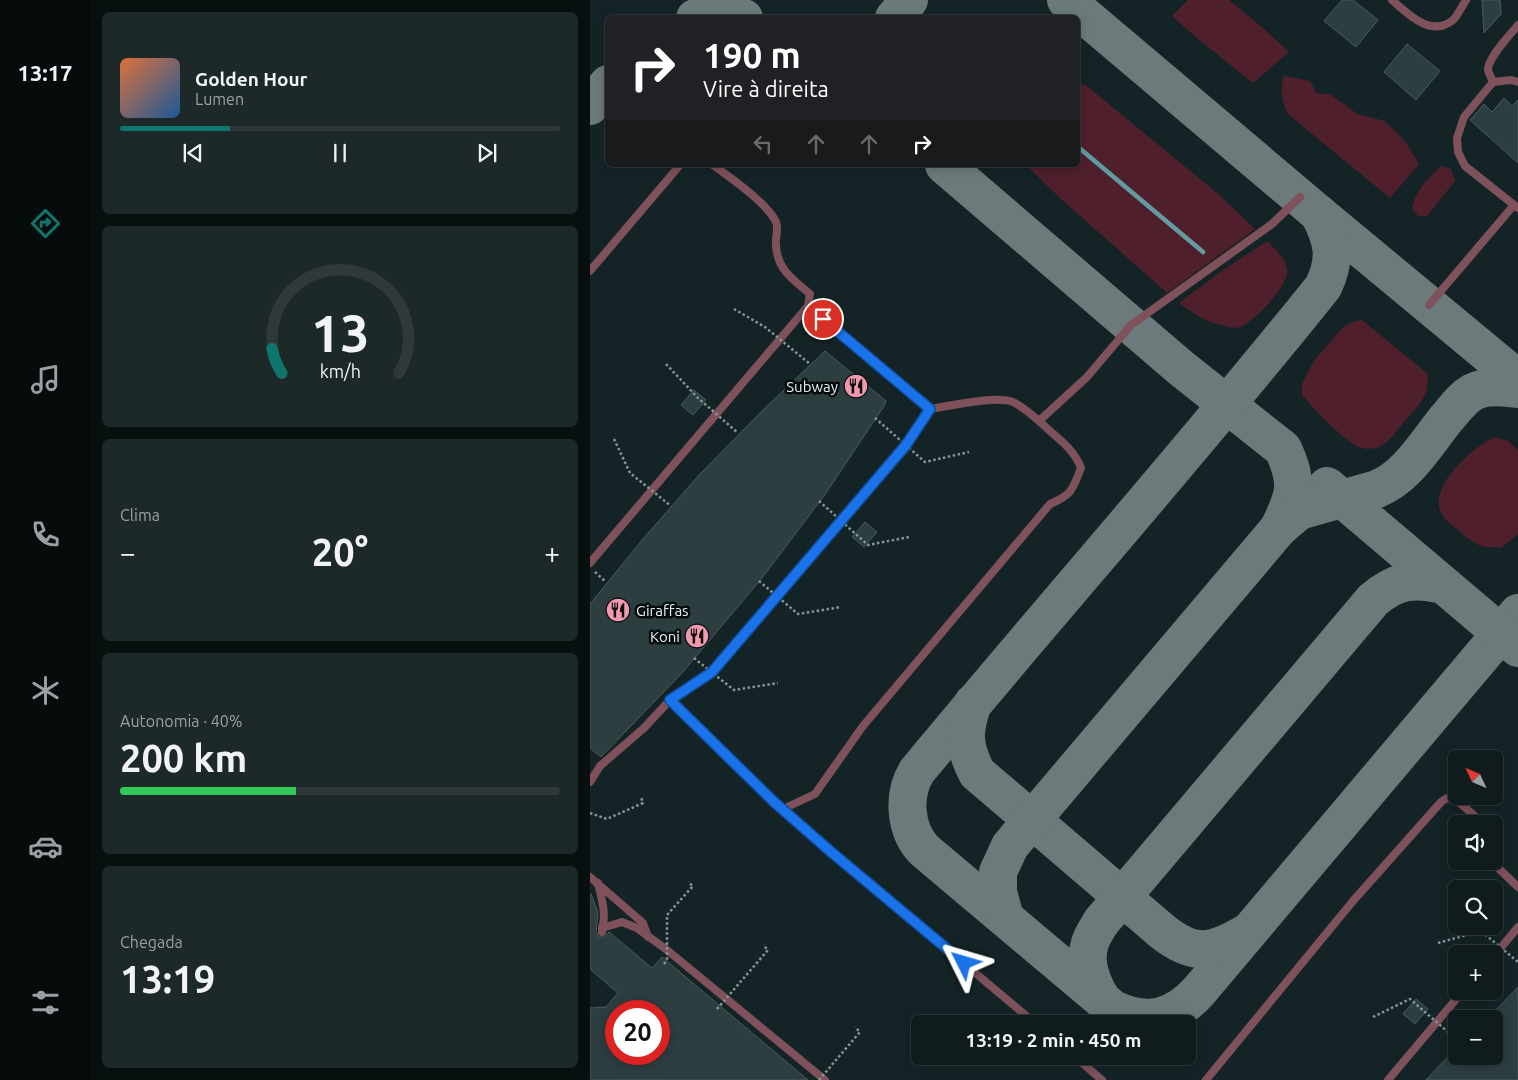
<!DOCTYPE html>
<html lang="pt">
<head>
<meta charset="utf-8">
<style>
  :root { --surface:#0f1b1c; --page:#1d2829; --text:#f1f3f6; --muted:#9ba1a3; --line:#2f393b; --accent:#0f766e }
  body { margin:0; font-family:Ubuntu,sans-serif; background:var(--page); color:var(--text); height:100vh; display:flex; flex-direction:column; font-size:19px; white-space:nowrap }
  * { box-sizing:border-box; margin:0 }
  p { font-size:16px; color:var(--muted) }
  .icon { flex:none; width:28px; height:28px; fill:none; stroke:currentColor; stroke-width:2; stroke-linecap:round; stroke-linejoin:round }
  .map { position:relative; flex:1; overflow:hidden }
  .panel { display:flex; flex-direction:column; gap:12px; padding:12px; background:#080f0f; width:500px }
  .panel>* { flex:none }
  .hud { position:absolute; left:15px; top:15px; width:475px; height:152px; border-radius:8px; box-shadow:0 2px 12px #0003,0 0 0 1px var(--line); background:#202124; color:#fff; overflow:hidden }
  .needle { width:32px; rotate:314deg }
  .tools { position:absolute; left:858px; top:750px; display:grid; gap:10px }
  .tools a { display:grid; place-items:center; width:55px; height:55px; border-radius:8px; background:var(--surface); box-shadow:0 2px 12px #0003,0 0 0 1px var(--line); font-size:25px }
  .speed { position:absolute; left:15px; top:1000px; display:flex; gap:10px; font-size:25px; font-weight:700; text-align:center }
  .speed>* { display:grid; place-content:center; width:65px; height:65px; border-radius:50%; background:var(--surface); box-shadow:0 2px 12px #0003,0 0 0 1px var(--line); line-height:1 }
  .speed .limit { border:8px solid #d22; background:#fff; color:#111 }
  .pin { position:absolute; display:grid; place-items:center; width:42px; height:42px; color:#fff; margin:-21px; border:2px solid #fff; border-radius:50%; box-shadow:0 1px 5px #0007 }
  .me { position:absolute; width:55px; margin:-28px; rotate:310deg; stroke-linejoin:round; filter:drop-shadow(0 0 4px #0008) }
  .turn { display:flex; align-items:center; gap:18px; height:105px; padding:0 15px; font-size:22px }
  .turn .icon { width:65px; height:65px; stroke-width:2.5 }
  .turn b { display:block; font-size:35px; line-height:42px }
  .lanes { display:flex; align-items:center; height:48px; padding:0 15px; background:#0003; justify-content:center; gap:25px; direction:ltr }
  .lanes .off { opacity:.35 }
  .big { font-size:38px; font-weight:700; line-height:1.1 }
  .panel .tile { flex:1; display:flex; flex-direction:column; justify-content:center; gap:8px; min-width:0; padding:0 18px; border-radius:8px; background:var(--page) }
  .panel .dial { align-items:center; gap:0 }
  .dial svg { height:130px; overflow:visible; fill:none; stroke:var(--line); stroke-width:7; stroke-linecap:round; text-anchor:middle }
  .dial text { fill:var(--text); stroke:none }
  .song { display:flex; align-items:center; gap:15px }
  .cover { width:60px; height:60px; border-radius:8px; background:linear-gradient(135deg,hsl(20 70% 55%),hsl(210 70% 35%)) }
  .played { height:5px; border-radius:2px; background:linear-gradient(90deg,var(--accent) 25%,var(--line) 25%) }
  .keys { display:flex; justify-content:space-around; direction:ltr }
  .heat { display:flex; justify-content:space-between; align-items:center; font-size:28px; direction:ltr }
  .charge { height:8px; border-radius:4px; background:linear-gradient(90deg,#34c759 40%,var(--line) 0) }
  .trip { position:absolute; left:321px; top:1015px; width:285px; height:50px; border-radius:8px; background:var(--surface); box-shadow:0 2px 12px #0003,0 0 0 1px var(--line); font-weight:700; line-height:50px; text-align:center }
  main { display:flex; flex:1; min-height:0 }
  .dock { display:flex; flex-direction:column; width:90px; justify-content:space-around; align-items:center; background:#060b0b; color:var(--muted) }
  .dock .icon { width:35px; height:35px }
  .dock .current { color:var(--accent) }
  .dock b { font-size:22px; color:var(--text) }
  .map>svg:first-child { display:block }
</style>
</head>
<body>
<main>
<nav class="dock">
<b>13:17</b>
<svg class="icon current" aria-label="directions" viewBox="0 0 24 24"><path d="M12 3l9 9-9 9-9-9zM9 14v-3h6M13 9l2 2-2 2"/></svg>
<svg class="icon" aria-label="music" viewBox="0 0 24 24"><path d="M9 18V5l10-2v13"/><circle cx="6" cy="18" r="3"/><circle cx="16" cy="16" r="3"/></svg>
<svg class="icon" aria-label="phone" viewBox="0 0 24 24"><path d="M5 4h4l2 5-3 2q2 4 5 5l2-3 5 2v4C11 20 4 13 5 4z"/></svg>
<svg class="icon" aria-label="climate" viewBox="0 0 24 24"><path d="M12 3v18M4 7l16 10M4 17L20 7"/></svg>
<svg class="icon" aria-label="car" viewBox="0 0 24 24"><path d="M5 17H2v-5l4-1 3-4h7l3 4 3 1v5h-3M9 17h6M6 11h13"/><circle cx="7" cy="17" r="2"/><circle cx="17" cy="17" r="2"/></svg>
<svg class="icon" aria-label="filters" viewBox="0 0 24 24"><path d="M4 7h16M4 17h16"/><circle cx="9" cy="7" r="2"/><circle cx="15" cy="17" r="2"/></svg>
</nav>
<section class="panel">
<div class="tile">
<div class="song"><i class="cover"></i><div><b>Golden Hour</b><p>Lumen</p></div></div>
<div class="played"></div>
<div class="keys"><svg class="icon" aria-label="previous" viewBox="0 0 24 24"><path d="M18 5L8 12l10 7zM5 5v14"/></svg><svg class="icon" aria-label="pause" viewBox="0 0 24 24"><path d="M8 5v14M16 5v14"/></svg><svg class="icon" aria-label="next" viewBox="0 0 24 24"><path d="M6 5l10 7-10 7zM19 5v14"/></svg></div>
</div>
<div class="tile dial"><svg viewBox="0 0 100 80">
<path d="M14 69A42 42 0 1 1 86 69"/>
<path d="M14 69A42 42 0 0 1 8 54" stroke="#0f766e"/>
<text x="50" y="56" font-size="32" font-weight="700">13</text>
<text x="50" y="72" font-size="11">km/h</text>
</svg></div>
<div class="tile"><p>Clima</p>
<div class="heat"><a>−</a><b class="big">20°</b><a>+</a></div>
</div>
<div class="tile"><p>Autonomia · 40%</p><b class="big">200 km</b><div class="charge"></div></div>
<div class="tile"><p>Chegada</p><b class="big">13:19</b></div>
</section>
<div class="map">
<svg width="928" height="1080" viewBox="0 0 928 1080">
  <rect width="100%" height="100%" fill="#142426"/>
  <g fill="#4f1f2c">
    <path d="M598 0H639L673 28 699 52 663 83C636 61 608 40 582 16Z"/>
    <path d="M694 76 720 81 727 94H740L767 114 795 121 815 141 829 164 800 198 698 114C692 101 689 91 694 76Z"/>
    <polygon points="488,81 498,87 626,192 665,229 577,293 470,198 436,165 488,165"/>
    <path d="M852 166 861 169 865 181 837 216H828L822 209C824 192 839 177 852 166Z"/>
    <path d="M677 241C686 250 697 259 697 272 696 288 663 324 647 328 644 328 639 327 636 326 615 322 606 315 589 303L629 273Z"/>
    <path d="M772 320 838 374C837 380 838 384 837 389 836 399 819 416 813 423 807 431 799 441 791 446 786 449 775 450 769 447 754 441 723 408 712 395V383L724 361 753 327 763 322Z"/>
    <path d="M905 437 918 441 928 450V534L911 548C906 547 898 548 892 546 884 544 873 535 867 529 863 525 856 521 853 516 834 489 884 446 905 437Z"/>
  </g>
  <g fill="none" stroke-linecap="round" stroke-linejoin="round">
    <polyline stroke="#629ca0" stroke-width="4.5" points="488,147 613,252"/>
    <g stroke="#6c7a7b" stroke-width="38">
      <polyline points="476,0 729,214 928,379"/>
      <polyline points="105,18 129,15 154,18"/>
      <polyline points="304,18 319,0"/>
      <polyline points="0,106 18,84"/>
      <path d="M354 165 591 368 693 449C709 484 705 494 689 528"/>
      <path d="M729 214C743 241 747 259 733 287 601 452 461 609 327 771 312 795 315 830 334 850L523 1009C557 1025 584 1019 609 991L928 613"/>
      <polyline points="737,486 928,648"/>
      <path d="M383 703C373 731 373 746 387 773L573 932C606 958 624 952 658 932"/>
      <path d="M415 918 408 892V872L420 846 689 528 709 511 787 489C817 477 836 444 856 419 864 410 872 398 883 392 896 385 914 387 928 389"/>
      <path d="M513 1001C502 984 493 964 500 943 502 936 507 929 511 922L783 600C806 580 824 578 853 585"/>
    </g>
  </g>
  <g fill="#2d3e40" stroke="#495b5c" fill-rule="evenodd">
    <polygon points="752,0 763,0 788,20 766,47 734,21"/>
    <polygon points="892,0 910,0 911,14 894,33"/>
    <polygon points="817,44 850,71 826,100 794,72"/>
    <polygon points="914,98 922,106 928,100 928,163 880,120 894,104 902,112"/>
    <polygon points="235,351 296,401 294,406 236,493 172,578 92,673 11,757 0,748 0,604 53,539 110,474 172,411"/>
    <polygon points="104,390 116,400 103,415 91,405"/>
    <polygon points="275,522 287,532 274,547 262,537"/>
    <path d="M0 894H1L8 913 6 932 9 937H14L19 932 62 968 72 957 218 1080H0V1008L16 1007 28 993 0 969ZM26 1011H69V1054H26Z"/>
    <polygon points="928,987 928,1080 836,1080 866,1048 866,1056 904,1056 904,1019 897,1019"/>
    <polygon points="826,999 838,1009 825,1024 813,1014"/>
  </g>
  <g fill="none" stroke-linecap="round" stroke-linejoin="round">
    <g stroke="#889697" stroke-width="2.5" stroke-dasharray="2.5 2.5" stroke-linecap="butt">
      <polyline points="5,572 16,582"/>
      <polyline points="0,813 17,819 53,803 51,797"/>
    </g>
    <g stroke="#7e515b" stroke-width="8">
      <path d="M802 0C818 14 841 38 863 20 868 15 872 6 876 0"/>
      <path d="M903 82C902 79 899 74 898 70 898 57 920 35 928 25"/>
      <polyline points="928,82 921,80 903,82 874,117 867,138 868,152 875,166 928,208"/>
      <path d="M123 165C141 178 177 203 186 222 189 229 185 238 186 245 187 270 203 279 220 294L218 306"/>
      <polyline points="0,271 90,165"/>
      <polyline points="839,305 924,205"/>
      <polyline points="449,421 497,377 541,325 682,224 710,197"/>
      <polyline points="0,563 218,306 340,409"/>
      <polyline points="0,782 10,766 54,728 80,700"/>
      <path d="M193 809 225 794 273 726 460 504C483 494 482 490 491 468 485 452 473 442 460 431 449 421 437 409 423 402 407 395 359 406 340 409L316 445 121 672 80 700 183 801 240 851 446 1024"/>
      <path d="M904 832C911 840 907 854 905 865L928 887"/>
      <polyline points="0,877 53,923 58,937"/>
      <path d="M8 883C11 897 17 914 12 928"/>
      <polyline points="12,932 12,928 32,922 47,928 77,950 235,1080"/>
      <polyline points="904,956 928,927"/>
      <polyline points="484,1056 512,1080"/>
      <polyline points="616,1080 763,901 851,802 857,798 864,798 894,824"/>
      <polyline points="798,1080 873,991"/>
    </g>
    <g stroke="#889697" stroke-width="2.5" stroke-dasharray="2.5 2.5" stroke-linecap="butt">
      <polyline points="144,309 175,327 220,364"/>
      <polyline points="76,364 108,398 148,433"/>
      <polyline points="285,418 335,462 379,452"/>
      <polyline points="24,439 40,473 81,506"/>
      <polyline points="229,501 278,545 319,537"/>
      <polyline points="169,581 208,614 251,607"/>
      <polyline points="104,658 144,690 188,683"/>
      <polyline points="848,943 891,931 928,962"/>
      <polyline points="74,964 77,959 77,915 103,886 98,882"/>
      <polyline points="127,1009 178,950 173,945"/>
      <polyline points="783,1017 820,999 866,1039"/>
      <polyline points="229,1080 270,1032 265,1027"/>
    </g>
  </g>
  <g fill="none" stroke-linecap="round" stroke-linejoin="round">
    <g stroke="#114b97" stroke-width="12">
      <polyline id="route" points="233,319 340,409 316,445 122,672 80,700 183,801 240,851 374,963"/>
    </g>
    <use href="#route" stroke="#1a73e8" stroke-width="9"/>
  </g>
  <defs>
    <g id="restaurant-disc" transform="scale(1.25)"><circle r="9.5" fill="#f29aad" stroke="#060c0d"/><path d="M-5-6h1v4h1v-4h1v4h1v-4h1v5L-1.5 .5V6h-2V.5L-5-1ZM5-6V6H3V1.5H1.5Q1.5-4 5-6Z" fill="#111"/></g>
  </defs>
  <g fill-rule="evenodd">
    <use href="#restaurant-disc" x="266" y="386"/>
    <use href="#restaurant-disc" x="28" y="610"/>
    <use href="#restaurant-disc" x="107" y="636"/>
  </g>
  <g text-anchor="middle" dominant-baseline="central" stroke-width="5" stroke-linejoin="round" paint-order="stroke">
    <g font-size="15" fill="#e8f3f3" stroke="#060c0d" text-anchor="end">
      <text x="248" y="386">Subway</text>
      <text x="46" y="610" text-anchor="start">Giraffas</text>
      <text x="90" y="636">Koni</text>
    </g>
  </g>
</svg>
<div class="tools">
<a><svg class="needle" viewBox="-14 -14 28 28"><path d="M0-13l5 13h-10z" fill="#e53935"/><path d="M0 13l5-13h-10z" fill="#9ba1a3"/></svg></a>
<a><svg class="icon" aria-label="sound" viewBox="0 0 24 24"><path d="M4 9h4l5-4v14l-5-4H4zM17 9q2 3 0 6"/></svg></a>
<a><svg class="icon" aria-label="search" viewBox="0 0 24 24"><circle cx="10" cy="10" r="6"/><path d="M15 15l6 6"/></svg></a>
<a>+</a>
<a>−</a>
</div>
<div class="speed"><div class="limit">20</div></div>
<div class="pin" style="left:233px;top:319px;background:#d93025"><svg class="icon" aria-label="arrive" viewBox="0 0 24 24"><path d="M6 21V4h12l-3 4 3 4H6"/></svg></div>
<svg class="me" style="left:374px;top:963px" viewBox="-20 -20 40 40"><path d="M0-17L14 15 0 8-14 15z" fill="#1a73e8" stroke="#fff" stroke-width="4"/></svg>
<div class="trip">13:19 · 2 min · 450 m</div>
<div class="hud">
<div class="turn"><svg class="icon" aria-label="right" viewBox="0 0 24 24"><path d="M7 20v-9h11M14 6l5 5-5 5"/></svg><div><b>190 m</b>Vire à direita</div></div>
<div class="lanes"><svg class="icon off" aria-label="left" viewBox="0 0 24 24"><path d="M17 20v-9H6M10 6l-5 5 5 5"/></svg><svg class="icon off" aria-label="ahead" viewBox="0 0 24 24"><path d="M12 20V5M6 11l6-6 6 6"/></svg><svg class="icon off" aria-label="ahead" viewBox="0 0 24 24"><path d="M12 20V5M6 11l6-6 6 6"/></svg><svg class="icon" aria-label="right" viewBox="0 0 24 24"><path d="M7 20v-9h11M14 6l5 5-5 5"/></svg></div>
</div>
</div>
</main>
</body>
</html>
